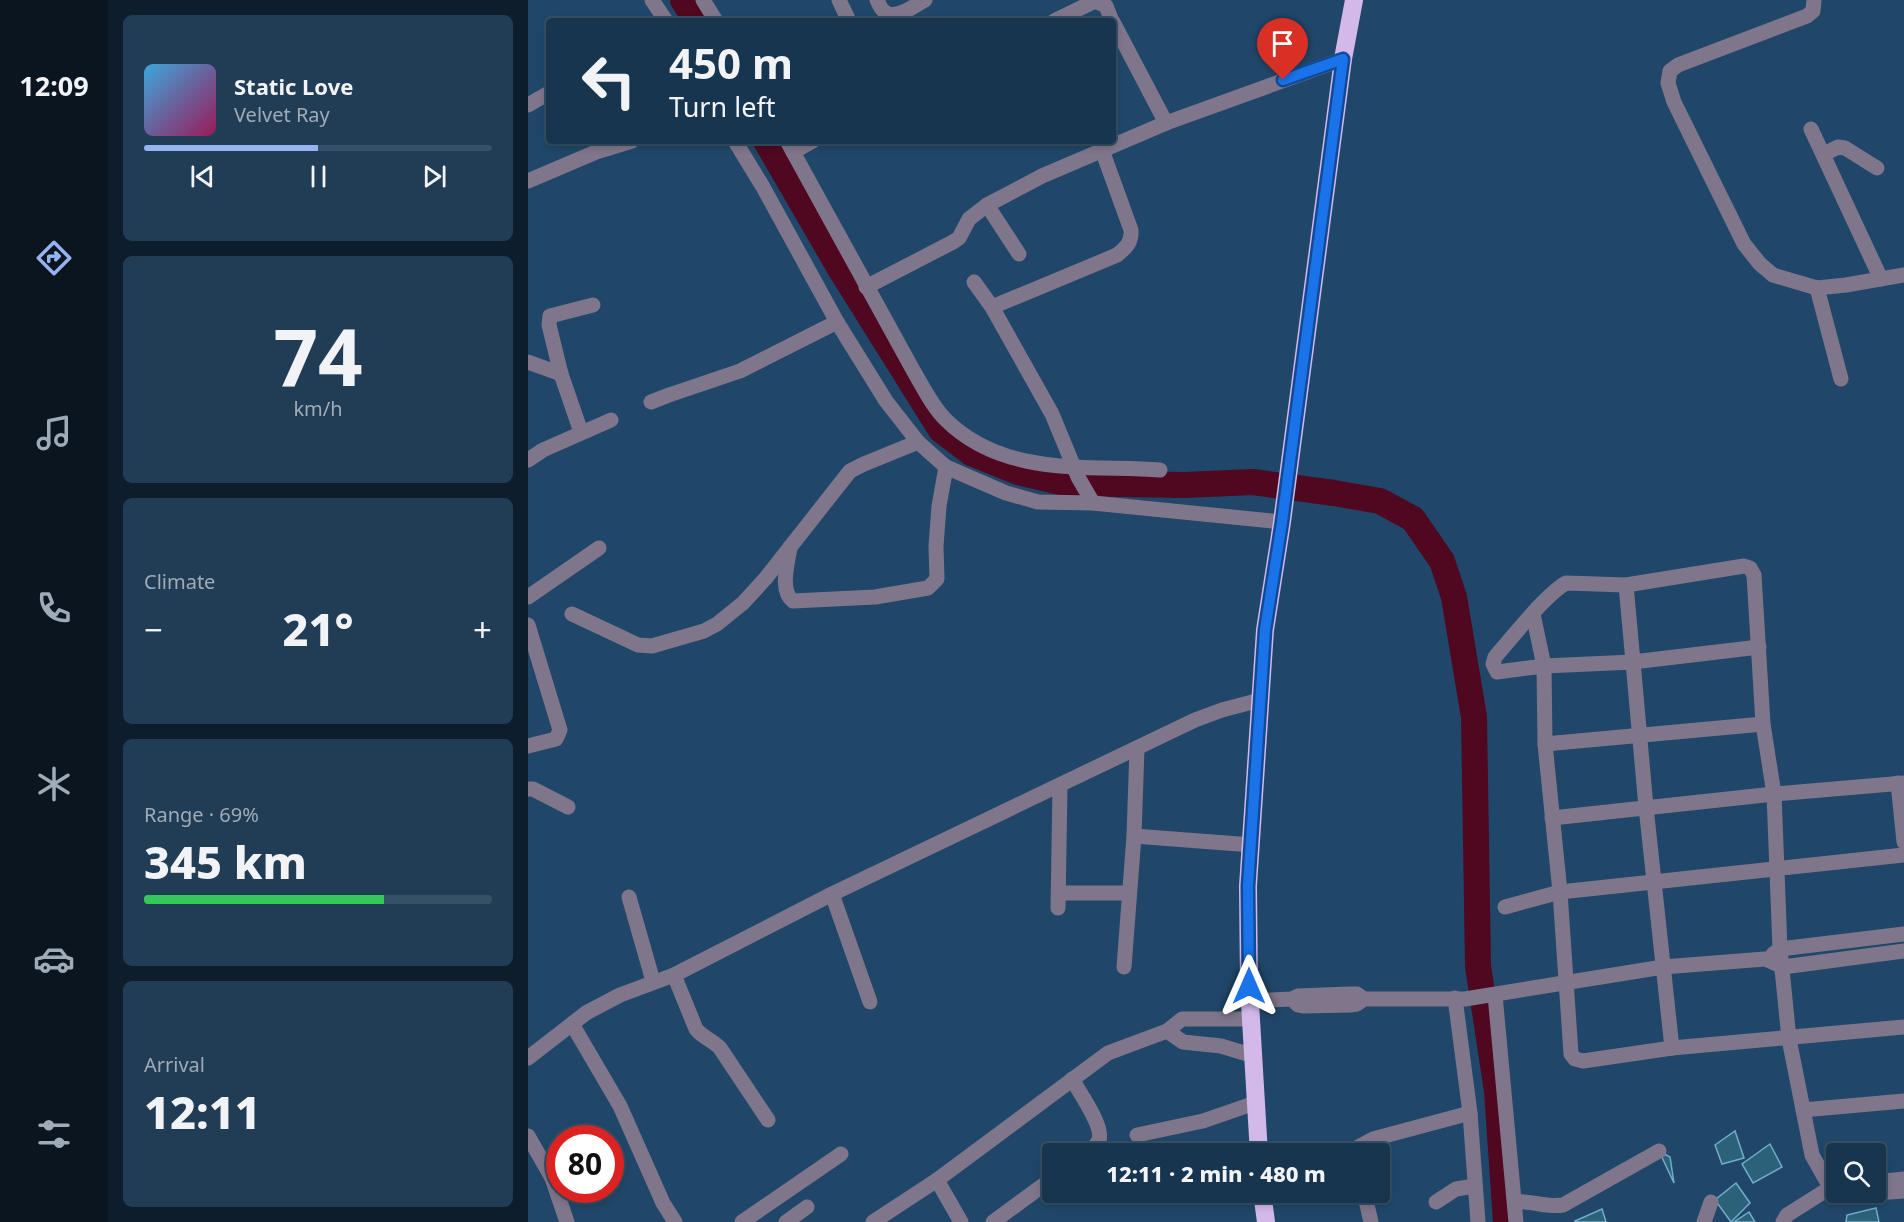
<!DOCTYPE html>
<html lang="en">
<head>
<meta charset="utf-8">
<style>
  :root { --surface:#18354f; --page:#213d56; --text:#f1f3f6; --muted:#9fabb7; --line:#365066; --accent:#95b2f1 }
  body { margin:0; font-family:"Noto Sans",sans-serif; background:var(--page); color:var(--text); height:100vh; display:flex; flex-direction:column; font-size:22px; white-space:nowrap }
  * { box-sizing:border-box; margin:0 }
  p { font-size:20px; color:var(--muted) }
  .icon { flex:none; width:33px; height:33px; fill:none; stroke:currentColor; stroke-width:2; stroke-linecap:round; stroke-linejoin:round }
  .map { position:relative; flex:1; overflow:hidden }
  .details { display:flex; flex-direction:column; gap:15px; padding:15px; background:#0d1d2b; width:420px }
  .details>* { flex:none }
  .guide { position:absolute; left:18px; top:18px; width:570px; height:126px; border-radius:6px; box-shadow:0 3px 9px #0003,0 0 0 2px var(--line); background:#18354f; color:var(--text); overflow:hidden }
  .fabs { position:absolute; left:1298px; top:1143px; display:grid; gap:12px }
  .fabs a { display:grid; place-items:center; width:60px; height:60px; border-radius:6px; background:var(--surface); box-shadow:0 3px 9px #0003,0 0 0 2px var(--line); font-size:30px }
  .speed { position:absolute; left:18px; top:1125px; display:flex; gap:12px; font-size:30px; font-weight:700; text-align:center }
  .speed>* { display:grid; place-content:center; width:78px; height:78px; border-radius:50%; background:var(--surface); box-shadow:0 3px 9px #0003,0 0 0 2px var(--line); line-height:1 }
  .speed .limit { border:9px solid #d22; background:#fff; color:#111 }
  .pin { position:absolute; display:grid; place-items:center; width:51px; height:51px; color:#fff; margin:-62px -26px; border-radius:50% 50% 50% 0; rotate:-45deg; box-shadow:0 0 6px #0007 }
  .pin .icon { rotate:45deg }
  .me { position:absolute; width:66px; margin:-33px; rotate:0deg; stroke-linejoin:round; filter:drop-shadow(0 0 4px #0008) }
  .turn { display:flex; align-items:center; gap:21px; height:126px; padding:0 24px; font-size:27px }
  .turn .icon { width:78px; height:78px; stroke-width:2.5 }
  .turn b { display:block; font-size:42px; line-height:51px }
  .big { font-size:45px; font-weight:800; line-height:1.1 }
  .details .widget { flex:1; display:flex; flex-direction:column; justify-content:center; gap:9px; min-width:0; padding:0 21px; border-radius:9px; background:var(--page) }
  .details .dial { align-items:center; gap:0 }
  .dial b { font-size:78px; line-height:1 }
  .song { display:flex; align-items:center; gap:18px }
  .cover { width:72px; height:72px; border-radius:9px; background:linear-gradient(135deg,hsl(200 70% 55%),hsl(330 70% 35%)) }
  .played { height:6px; border-radius:3px; background:linear-gradient(90deg,var(--accent) 50%,var(--line) 50%) }
  .keys { display:flex; justify-content:space-around; direction:ltr }
  .heat { display:flex; justify-content:space-between; align-items:center; font-size:33px; direction:ltr }
  .charge { height:9px; border-radius:4px; background:linear-gradient(90deg,#34c759 69%,var(--line) 0) }
  .trip { position:absolute; left:514px; top:1143px; width:348px; height:60px; border-radius:6px; background:var(--surface); box-shadow:0 3px 9px #0003,0 0 0 2px var(--line); font-weight:800; line-height:60px; text-align:center }
  main { display:flex; flex:1; min-height:0 }
  .dock { display:flex; flex-direction:column; width:108px; justify-content:space-around; align-items:center; background:#0a1520; color:var(--muted) }
  .dock .icon { width:42px; height:42px }
  .dock .on { color:var(--accent) }
  .dock b { font-size:27px; color:var(--text) }
  .map>svg:first-child { display:block }
</style>
</head>
<body>
<main>
<nav class="dock">
<b>12:09</b>
<svg class="icon on" aria-label="directions" viewBox="0 0 24 24"><path d="M12 3l9 9-9 9-9-9zM9 14v-3h6M13 9l2 2-2 2"/></svg>
<svg class="icon" aria-label="music" viewBox="0 0 24 24"><path d="M9 18V5l10-2v13"/><circle cx="6" cy="18" r="3"/><circle cx="16" cy="16" r="3"/></svg>
<svg class="icon" aria-label="phone" viewBox="0 0 24 24"><path d="M5 4h4l2 5-3 2q2 4 5 5l2-3 5 2v4C11 20 4 13 5 4z"/></svg>
<svg class="icon" aria-label="climate" viewBox="0 0 24 24"><path d="M12 3v18M4 7l16 10M4 17L20 7"/></svg>
<svg class="icon" aria-label="car" viewBox="0 0 24 24"><path d="M5 17H2v-5l4-1 3-4h7l3 4 3 1v5h-3M9 17h6M6 11h13"/><circle cx="7" cy="17" r="2"/><circle cx="17" cy="17" r="2"/></svg>
<svg class="icon" aria-label="filters" viewBox="0 0 24 24"><path d="M4 7h16M4 17h16"/><circle cx="9" cy="7" r="2"/><circle cx="15" cy="17" r="2"/></svg>
</nav>
<section class="details">
<div class="widget">
<div class="song"><i class="cover"></i><div><b>Static Love</b><p>Velvet Ray</p></div></div>
<div class="played"></div>
<div class="keys"><svg class="icon" aria-label="previous" viewBox="0 0 24 24"><path d="M18 5L8 12l10 7zM5 5v14"/></svg><svg class="icon" aria-label="pause" viewBox="0 0 24 24"><path d="M8 5v14M16 5v14"/></svg><svg class="icon" aria-label="next" viewBox="0 0 24 24"><path d="M6 5l10 7-10 7zM19 5v14"/></svg></div>
</div>
<div class="widget dial"><b>74</b><p>km/h</p></div>
<div class="widget"><p>Climate</p>
<div class="heat"><a>−</a><b class="big">21°</b><a>+</a></div>
</div>
<div class="widget"><p>Range · 69%</p><b class="big">345 km</b><div class="charge"></div></div>
<div class="widget"><p>Arrival</p><b class="big">12:11</b></div>
</section>
<div class="map">
<svg width="1376" height="1222" viewBox="0 0 1376 1222">
  <rect width="100%" height="100%" fill="#204769"/>
  <g fill="none" stroke-linecap="round" stroke-linejoin="round">
    <g stroke="#4f081f" stroke-width="26">
      <polyline points="155,0 168,21"/>
      <polyline points="238,141 311,267 413,430 443,453 490,472 537,483 656,485 725,482 806,493 852,501 885,519 914,561 926,597 946,717 950,966 969,1091 978,1222"/>
    </g>
  </g>
  <g fill="#2c6279" stroke="#71adc9" stroke-width="1.5">
    <polygon points="1207,1131 1216,1158 1194,1164 1187,1145"/>
    <polygon points="1242,1144 1254,1167 1225,1183 1214,1164"/>
    <polygon points="1131,1151 1142,1157 1146,1183"/>
    <polygon points="1208,1183 1222,1203 1203,1222 1187,1200"/>
    <polygon points="1348,1208 1351,1222 1318,1222 1319,1215"/>
    <polygon points="1074,1209 1078,1222 1048,1222 1047,1221"/>
    <polygon points="1221,1212 1227,1222 1206,1222"/>
  </g>
  <g fill="none" stroke-linecap="round" stroke-linejoin="round">
    <g stroke="#80768b" stroke-width="15">
      <polyline points="124,0 138,21"/>
      <polyline points="175,0 188,21"/>
      <polyline points="311,0 321,21"/>
      <path d="M349 0C351 4 353 10 357 12 368 21 387 5 397 0"/>
      <polyline points="1286,0 1285,11 1279,16 1150,65 1142,71 1140,83 1146,102 1216,244 1232,264 1245,275 1289,288 1318,285 1376,275"/>
      <polyline points="526,21 567,1 578,6 584,21"/>
      <polyline points="585,22 638,123"/>
      <polyline points="0,105 21,93"/>
      <polyline points="1283,129 1353,279"/>
      <polyline points="207,141 235,187 309,322 358,401 390,442 418,467 478,493 510,502 565,503 754,522"/>
      <path d="M259 141 385 370C395 387 404 406 418 420 476 477 558 465 632 470"/>
      <polyline points="265,152 285,141"/>
      <polyline points="1296,154 1310,147 1317,148 1349,168"/>
      <polyline points="0,181 68,152 104,141"/>
      <polyline points="459,205 491,254"/>
      <polyline points="446,282 464,307 524,414 550,477 565,503"/>
      <polyline points="338,287 425,242 431,238 441,219 459,205 514,176 638,123 815,59"/>
      <polyline points="1289,288 1313,379"/>
      <path d="M464 307 589 255C598 248 604 242 603 230L574 150"/>
      <polyline points="0,362 33,374 53,432"/>
      <polyline points="33,374 21,325 22,316 65,305"/>
      <polyline points="123,402 141,395 212,371 309,322"/>
      <polyline points="0,460 15,450 83,420"/>
      <path d="M262 547C260 563 251 590 265 601L347 597 400 588 409 579 408 546 411 506 418 467"/>
      <polyline points="1098,585 1105,662 1231,647"/>
      <polyline points="0,597 71,548"/>
      <polyline points="44,614 110,645 124,646 176,631 189,624 215,603 237,579 322,471 336,464 390,442"/>
      <polyline points="1005,614 1016,666 1017,744 1032,892 1043,1054 1047,1059 1055,1061 1144,1048 1376,1027"/>
      <polyline points="0,625 32,730 28,739 0,746"/>
      <polyline points="1017,744 1235,724"/>
      <polyline points="1370,783 1376,842"/>
      <polyline points="0,789 5,789 40,807"/>
      <polyline points="1024,818 1246,794 1376,783"/>
      <polyline points="606,836 724,845"/>
      <polyline points="531,893 601,893"/>
      <polyline points="304,894 342,1002"/>
      <polyline points="101,897 125,981"/>
      <polyline points="977,907 1032,892 1376,855"/>
      <polyline points="530,908 532,786"/>
      <polyline points="1245,954 1252,949 1376,934"/>
      <polyline points="596,967 606,836 609,748"/>
      <path d="M146 975 168 1029C174 1037 184 1040 192 1048L240 1120"/>
      <polyline points="967,995 988,1222"/>
      <polyline points="927,998 942,1113 950,1222"/>
      <polyline points="764,999 770,1005 775,1006 822,1005 829,1004 836,999 937,999 1135,967 1237,959 1255,967 1376,951"/>
      <polyline points="722,1001 764,999 770,996 821,994 829,994 836,999"/>
      <polyline points="44,1024 92,1106 135,1203 147,1222"/>
      <polyline points="639,1031 655,1042 693,1046 726,1056"/>
      <path d="M1144 1048 1118 807 1105 662 1016 666 969 672 965 664 967 657C984 638 1017 595 1038 583L1098 585 1216 566 1222 568 1226 575 1235 724 1246 794 1252 949 1261 1039 1284 1155 1298 1180 1308 1187"/>
      <polyline points="0,1058 58,1013 92,995 146,975 304,894 667,720 694,710 732,700"/>
      <path d="M544 1079C551 1092 576 1126 571 1140 568 1146 563 1150 558 1154"/>
      <polyline points="1275,1110 1376,1101"/>
      <polyline points="609,1135 675,1121 727,1103"/>
      <polyline points="0,1136 24,1178 39,1222"/>
      <polyline points="828,1154 830,1147 845,1139 942,1113"/>
      <polyline points="409,1180 433,1222"/>
      <polyline points="1347,1182 1376,1179"/>
      <polyline points="836,1192 843,1222"/>
      <polyline points="1328,1192 1335,1194 1376,1191"/>
      <polyline points="908,1202 928,1189 947,1186"/>
      <path d="M987 1202C1003 1200 1018 1208 1035 1205L1131 1151"/>
      <polyline points="214,1222 313,1154"/>
      <polyline points="258,1222 279,1207"/>
      <polyline points="345,1222 409,1180 580,1053 639,1031 654,1019 723,1019"/>
      <polyline points="465,1222 525,1178"/>
      <polyline points="1176,1222 1183,1202"/>
      <polyline points="1255,1222 1259,1215 1305,1186"/>
    </g>
    <g stroke="#d2b9ea" stroke-width="18">
      <polyline points="731,1154 721,986 720,886 737,630 754,522 815,59 826,0"/>
      <polyline points="734,1192 738,1222"/>
    </g>
  </g>
  <g fill="none" stroke-linecap="round" stroke-linejoin="round">
    <g stroke="#114b97" stroke-width="15">
      <polyline id="route" points="721,986 720,886 737,630 754,522 815,59 755,80"/>
    </g>
    <use href="#route" stroke="#1a73e8" stroke-width="10"/>
  </g>
</svg>
<div class="fabs">
<a><svg class="icon" aria-label="search" viewBox="0 0 24 24"><circle cx="10" cy="10" r="6"/><path d="M15 15l6 6"/></svg></a>
</div>
<div class="speed"><div class="limit">80</div></div>
<div class="pin" style="left:755px;top:80px;background:#d93025"><svg class="icon" aria-label="arrive" viewBox="0 0 24 24"><path d="M6 21V4h12l-3 4 3 4H6"/></svg></div>
<svg class="me" style="left:721px;top:986px" viewBox="-20 -20 40 40"><path d="M0-17L14 15 0 8-14 15z" fill="#1a73e8" stroke="#fff" stroke-width="4"/></svg>
<div class="trip">12:11 · 2 min · 480 m</div>
<div class="guide">
<div class="turn"><svg class="icon" aria-label="left" viewBox="0 0 24 24"><path d="M17 20v-9H6M10 6l-5 5 5 5"/></svg><div><b>450 m</b>Turn left</div></div>
</div>
</div>
</main>
</body>
</html>
